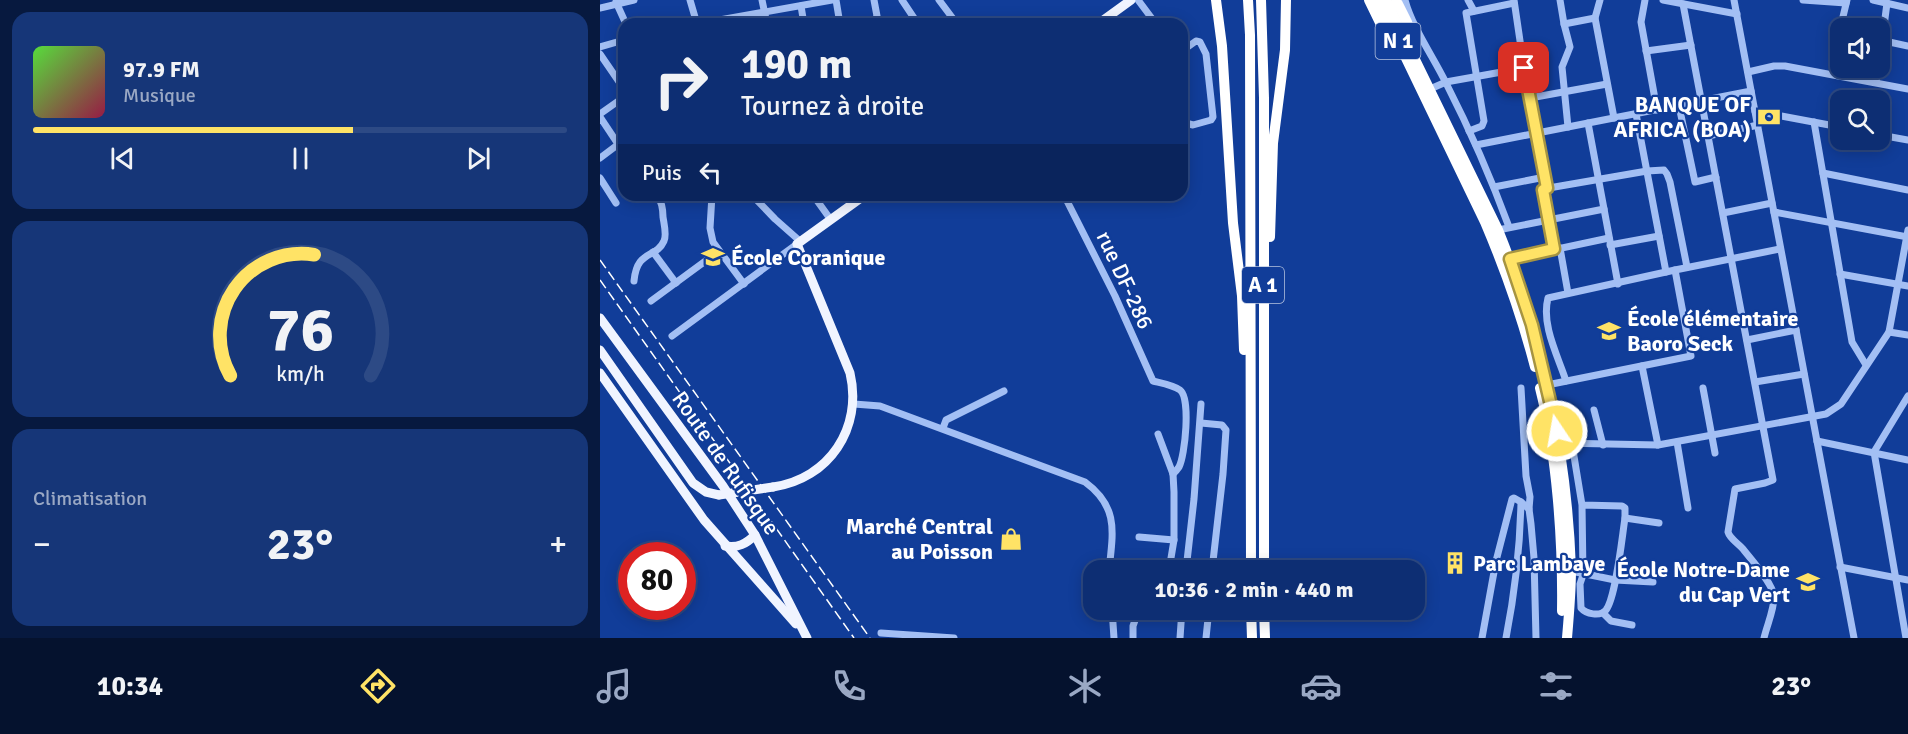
<!DOCTYPE html>
<html lang="fr">
<head>
<meta charset="utf-8">
<style>
  :root { --surface:#0d2e73; --page:#163678; --text:#f1f3f6; --muted:#9aa8c4; --line:#2d4a85; --accent:#ffe366 }
  body { margin:0; font-family:Signika,sans-serif; background:var(--page); color:var(--text); height:100vh; display:flex; flex-direction:column; font-size:22px; white-space:nowrap }
  * { box-sizing:border-box; margin:0 }
  p { font-size:20px; color:var(--muted) }
  .icon { flex:none; width:33px; height:33px; fill:none; stroke:currentColor; stroke-width:2; stroke-linecap:round; stroke-linejoin:round }
  .map { position:relative; flex:1; overflow:hidden }
  .drawer { display:flex; flex-direction:column; gap:12px; padding:12px; background:#07193f; width:600px }
  .drawer>* { flex:none }
  .guide { position:absolute; left:18px; top:18px; width:570px; height:183px; border-radius:18px; box-shadow:0 3px 15px #0003,0 0 0 2px var(--line); background:#0d2e73; color:var(--text); overflow:hidden }
  .controls { position:absolute; left:1230px; top:18px; display:grid; gap:12px }
  .controls a { display:grid; place-items:center; width:60px; height:60px; border-radius:12px; background:var(--surface); box-shadow:0 3px 15px #0003,0 0 0 2px var(--line); font-size:30px }
  .speed { position:absolute; left:18px; top:542px; display:flex; gap:12px; font-size:30px; font-weight:700; text-align:center }
  .speed>* { display:grid; place-content:center; width:78px; height:78px; border-radius:50%; background:var(--surface); box-shadow:0 3px 15px #0003,0 0 0 2px var(--line); line-height:1 }
  .speed .limit { border:9px solid #d22; background:#fff; color:#111 }
  .pin { position:absolute; display:grid; place-items:center; width:51px; height:51px; color:#fff; margin:-26px; border-radius:12px; box-shadow:0 3px 9px #0006 }
  .me { position:absolute; width:66px; margin:-33px; rotate:348deg; stroke-linejoin:round; filter:drop-shadow(0 0 4px #0008) }
  .turn { display:flex; align-items:center; gap:21px; height:126px; padding:0 24px; font-size:27px }
  .turn .icon { width:78px; height:78px; stroke-width:2.5 }
  .turn b { display:block; font-size:42px; line-height:51px }
  .then { display:flex; align-items:center; height:57px; padding:0 24px; background:#0003; gap:12px; font-size:22px }
  .big { font-size:45px; font-weight:700; line-height:1.1 }
  .drawer .widget { flex:1; display:flex; flex-direction:column; justify-content:center; gap:9px; min-width:0; padding:0 21px; border-radius:18px; background:var(--page) }
  .drawer .dial { align-items:center; gap:0 }
  .dial svg { height:156px; overflow:visible; fill:none; stroke:var(--line); stroke-width:7; stroke-linecap:round; text-anchor:middle }
  .dial text { fill:var(--text); stroke:none }
  .song { display:flex; align-items:center; gap:18px }
  .cover { width:72px; height:72px; border-radius:9px; background:linear-gradient(135deg,hsl(110 70% 55%),hsl(340 70% 35%)) }
  .played { height:6px; border-radius:3px; background:linear-gradient(90deg,var(--accent) 60%,var(--line) 60%) }
  .keys { display:flex; justify-content:space-around; direction:ltr }
  .heat { display:flex; justify-content:space-between; align-items:center; font-size:33px; direction:ltr }
  .trip { position:absolute; left:483px; top:560px; width:342px; height:60px; border-radius:18px; background:var(--surface); box-shadow:0 3px 15px #0003,0 0 0 2px var(--line); font-weight:700; line-height:60px; text-align:center }
  .dock { display:flex; height:96px; justify-content:space-around; align-items:center; background:#05122e; color:var(--muted) }
  .dock .icon { width:42px; height:42px }
  .dock .current { color:var(--accent) }
  .dock b { font-size:27px; color:var(--text) }
  main { display:flex; flex:1; min-height:0 }
  .map>svg:first-child { display:block }
</style>
</head>
<body>
<main>
<section class="drawer">
<div class="widget">
<div class="song"><i class="cover"></i><div><b>97.9 FM</b><p>Musique</p></div></div>
<div class="played"></div>
<div class="keys"><svg class="icon" aria-label="previous" viewBox="0 0 24 24"><path d="M18 5L8 12l10 7zM5 5v14"/></svg><svg class="icon" aria-label="pause" viewBox="0 0 24 24"><path d="M8 5v14M16 5v14"/></svg><svg class="icon" aria-label="next" viewBox="0 0 24 24"><path d="M6 5l10 7-10 7zM19 5v14"/></svg></div>
</div>
<div class="widget dial"><svg viewBox="0 0 100 80">
<path d="M14 69A42 42 0 1 1 86 69"/>
<path d="M14 69A42 42 0 0 1 57 7" stroke="#ffe366"/>
<text x="50" y="56" font-size="32" font-weight="700">76</text>
<text x="50" y="72" font-size="11">km/h</text>
</svg></div>
<div class="widget"><p>Climatisation</p>
<div class="heat"><a>−</a><b class="big">23°</b><a>+</a></div>
</div>
</section>
<div class="map">
<svg width="1308" height="638" viewBox="0 0 1308 638">
  <rect width="100%" height="100%" fill="#113d99"/>
  <g fill="none" stroke-linecap="round" stroke-linejoin="round">
    <g stroke="#a3bff4" stroke-width="7">
      <polyline points="90,0 97,24"/>
      <polyline points="162,0 167,24"/>
      <polyline points="236,0 240,24"/>
      <polyline points="302,0 318,24"/>
      <polyline points="339,0 357,24"/>
      <polyline points="538,0 556,24"/>
      <path d="M805 0C812 27 834 58 846 83 870 130 891 178 909 227"/>
      <polyline points="868,0 874,11"/>
      <polyline points="914,0 924,68 947,188"/>
      <polyline points="960,0 964,24 970,47 962,67 968,127"/>
      <polyline points="1000,0 995,18 1014,118"/>
      <polyline points="1045,0 1041,22 1057,110"/>
      <polyline points="1063,0 1137,14"/>
      <polyline points="1134,0 1254,638"/>
      <polyline points="1203,0 1246,3"/>
      <polyline points="1273,0 1308,8"/>
      <polyline points="16,2 26,24"/>
      <path d="M1083 4 1173 480 1165 483 1135 489 1128 532C1130 539 1138 543 1143 549 1151 559 1174 585 1174 597 1174 610 1167 625 1164 638"/>
      <polyline points="201,6 204,24"/>
      <polyline points="0,8 34,0"/>
      <polyline points="97,24 232,0"/>
      <polyline points="272,24 277,16 274,0"/>
      <polyline points="964,24 995,18"/>
      <polyline points="1242,28 1241,25 1247,0"/>
      <polyline points="1280,40 1308,46"/>
      <polyline points="0,47 24,40"/>
      <polyline points="582,51 596,41 600,42 606,54 613,117 611,120 593,125 582,122"/>
      <polyline points="1046,51 1091,45"/>
      <polyline points="0,54 24,89"/>
      <polyline points="1280,57 1287,3"/>
      <polyline points="1148,72 1174,66 1185,66 1308,89"/>
      <polyline points="1276,82 1278,68"/>
      <polyline points="830,89 846,82 924,68"/>
      <polyline points="930,98 1007,84"/>
      <polyline points="1079,106 1095,182 1116,177"/>
      <polyline points="1155,111 1240,127"/>
      <polyline points="0,114 24,97"/>
      <polyline points="1036,114 1066,272"/>
      <polyline points="0,117 24,153"/>
      <polyline points="1214,122 1252,342 1266,365"/>
      <polyline points="988,123 1018,284"/>
      <polyline points="869,131 882,126 884,121 866,13 914,3"/>
      <polyline points="1280,135 1308,140"/>
      <polyline points="1108,136 1158,125"/>
      <polyline points="876,145 1151,91"/>
      <polyline points="0,158 24,140"/>
      <polyline points="1223,173 1308,190"/>
      <polyline points="0,178 16,203"/>
      <polyline points="894,187 945,177"/>
      <polyline points="112,195 110,228 113,242 144,284"/>
      <polyline points="152,195 175,219 201,242"/>
      <polyline points="213,195 231,220"/>
      <path d="M464 195 515 296 553 381C561 383 573 385 580 390 591 398 585 456 579 467 577 470 575 472 573 474"/>
      <polyline points="1174,212 1308,237"/>
      <polyline points="1123,213 1172,203"/>
      <polyline points="898,230 1004,209"/>
      <polyline points="1010,245 1059,236"/>
      <polyline points="960,248 968,293"/>
      <polyline points="953,249 943,189 1047,171 1064,170 1067,174 1070,182 1087,267"/>
      <polyline points="53,252 76,283"/>
      <polyline points="910,259 1009,238"/>
      <polyline points="1240,274 1308,286"/>
      <path d="M34 281C37 249 56 259 64 241 67 235 64 224 63 217 63 209 62 202 57 195"/>
      <polyline points="51,301 119,251"/>
      <polyline points="1289,332 1308,335"/>
      <polyline points="72,336 197,244"/>
      <polyline points="1147,340 1196,330"/>
      <polyline points="1042,366 1058,445"/>
      <path d="M966 381C958 356 941 325 948 298L1075 270 1180 249"/>
      <polyline points="1155,382 1204,374"/>
      <polyline points="947,385 1091,356 1075,270"/>
      <polyline points="921,388 926,476 930,497 929,509"/>
      <polyline points="1103,388 1115,453"/>
      <path d="M254 404 280 406 485 482C519 507 513 532 509 570"/>
      <polyline points="994,410 1003,445"/>
      <polyline points="601,423 622,425 626,430 623,474 612,570"/>
      <polyline points="343,428 346,420 404,391"/>
      <polyline points="558,434 573,474 574,492 574,540 569,570"/>
      <polyline points="1217,441 1308,460"/>
      <polyline points="1077,442 1088,508"/>
      <polyline points="959,443 1058,445 1226,414 1241,404 1289,332 1308,230"/>
      <path d="M972 444 982 505 983 575 980 584 981 608C986 614 1000 617 1006 610 1016 597 1022 537 1025 518V508L1022 506 982 505"/>
      <polyline points="921,502 929,509 931,524 934,558 936,638"/>
      <polyline points="1025,518 1059,523"/>
      <polyline points="539,537 574,540"/>
      <polyline points="1240,567 1308,580"/>
      <polyline points="586,570 594,499 601,404"/>
      <polyline points="971,571 1015,580 1053,582"/>
      <polyline points="512,609 514,638"/>
      <polyline points="1003,613 1011,621 1032,625"/>
      <polyline points="281,633 354,638"/>
      <polyline points="533,638 533,626 539,609"/>
      <polyline points="580,638 582,609"/>
      <polyline points="606,638 609,609"/>
      <path d="M882 638 896 561 912 499 914 498 921 502C920 548 915 592 906 638"/>
      <polyline points="1306,638 1274,452 1308,396"/>
    </g>
    <g stroke="#f0f4ff" stroke-width="9">
      <polyline points="498,24 531,0"/>
      <polyline points="0,318 123,486 155,535 207,638"/>
      <polyline points="0,350 93,483 106,492 119,495"/>
      <polyline points="0,373 104,520 196,624"/>
      <path d="M173 487C229 479 263 428 250 373L197 244 265 195"/>
      <path d="M125 546C138 548 146 544 155 535"/>
    </g>
    <g stroke="#fff" stroke-width="10">
      <polyline points="616,0 622,46 633,223 642,296 644,350"/>
      <polyline points="648,0 650,35 651,570"/>
      <polyline points="661,0 664,98 664,570"/>
      <polyline points="769,0 786,35 795,48"/>
      <path d="M778 0 885 222C905 269 922 317 935 367"/>
      <path d="M786 0 898 230C942 338 967 453 971 569 971 592 969 615 967 638"/>
      <polyline points="796,0 807,22 814,45"/>
      <polyline points="670,237 673,143 685,50 686,0"/>
      <path d="M940 388C957 455 963 541 962 611"/>
      <polyline points="651,609 652,638"/>
      <polyline points="664,609 665,638"/>
    </g>
    <g stroke="#fff" stroke-width="1.5" stroke-dasharray="10 4.5" stroke-linecap="butt">
      <polyline points="0,260 270,638"/>
      <polyline points="0,280 254,638"/>
    </g>
    <polyline stroke="#f0f4ff" stroke-width="9" points="119,495 173,487"/>
  </g>
  <g fill="none" stroke-linecap="round" stroke-linejoin="round">
    <g stroke="#a69442" stroke-width="15">
      <polyline id="route" points="924,68 947,188 943,190 954,249 910,259 932,325 957,431"/>
    </g>
    <use href="#route" stroke="#ffe366" stroke-width="10"/>
  </g>
  <defs>
    <g id="bank-bare" transform="scale(1.8)"><path d="M-6-4H6V4H-6ZM0-2.3a2.3 2.3 0 1 0 0 4.6a2.3 2.3 0 1 0 0-4.6Z" fill="#ffe366" stroke="#113d99" stroke-width="2.5" paint-order="stroke"/></g>
    <g id="school-bare" transform="scale(1.8)"><path d="M0-5L7-2L0 1L-7-2ZM-4 1L0 2.5L4 1V4Q0 6-4 4Z" fill="#ffe366" stroke="#113d99" stroke-width="2.5" paint-order="stroke"/></g>
    <g id="shop-bare" transform="scale(1.8)"><path d="M-5-2.5h2.3a2.7 3.5 0 0 1 5.4 0H5L5.5 6h-11ZM-1.5-2.5h3a1.5 2.3 0 0 0-3 0Z" fill="#ffe366" stroke="#113d99" stroke-width="2.5" paint-order="stroke"/></g>
    <g id="building-bare" transform="scale(1.8)"><path d="M-4-6H4V6H1V3H-1V6H-4ZM-2.5-4.3h1.7v1.8h-1.7ZM.8-4.3h1.7v1.8H.8ZM-2.5-1h1.7V.8h-1.7ZM.8-1h1.7V.8H.8Z" fill="#ffe366" stroke="#113d99" stroke-width="2.5" paint-order="stroke"/></g>
  </defs>
  <g fill-rule="evenodd">
    <use href="#bank-bare" x="1169" y="117"/>
    <use href="#school-bare" x="113" y="257"/>
    <use href="#school-bare" x="1009" y="331"/>
    <use href="#shop-bare" x="411" y="539"/>
    <use href="#building-bare" x="855" y="563"/>
    <use href="#school-bare" x="1208" y="582"/>
  </g>
  <g text-anchor="middle" dominant-baseline="central" stroke-width="4.5" stroke-linejoin="round" paint-order="stroke">
    <g fill="#113d99" stroke="#b8c5e0" stroke-width="1.5">
      <rect x="775.5" y="23" width="45" height="36" rx="4.5"/>
      <rect x="642" y="267" width="42" height="36" rx="4.5"/>
    </g>
    <g font-size="21" font-weight="bold" fill="#fff">
      <text x="798" y="41">N 1</text>
      <text x="663" y="285">A 1</text>
    </g>
    <g font-size="22" font-weight="bold" fill="#fff" stroke="#113d99" text-anchor="end">
      <text x="1151" y="104">BANQUE OF<tspan x="1151" dy="25">AFRICA (BOA)</tspan></text>
      <text x="131" y="257" text-anchor="start">École Coranique</text>
      <text x="1027" y="318" text-anchor="start">École élémentaire<tspan x="1027" dy="25">Baoro Seck</tspan></text>
      <text x="393" y="526">Marché Central<tspan x="393" dy="25">au Poisson</tspan></text>
      <text x="873" y="563" text-anchor="start">Parc Lambaye</text>
      <text x="1190" y="569">École Notre-Dame<tspan x="1190" dy="25">du Cap Vert</tspan></text>
    </g>
    <g font-size="22" fill="#fff" stroke="#113d99">
      <text transform="translate(525 280) rotate(65)">rue DF-286</text>
      <text transform="translate(126 463) rotate(55)">Route de Rufisque</text>
    </g>
  </g>
</svg>
<div class="controls">
<a><svg class="icon" aria-label="sound" viewBox="0 0 24 24"><path d="M4 9h4l5-4v14l-5-4H4zM17 9q2 3 0 6"/></svg></a>
<a><svg class="icon" aria-label="search" viewBox="0 0 24 24"><circle cx="10" cy="10" r="6"/><path d="M15 15l6 6"/></svg></a>
</div>
<div class="speed"><div class="limit">80</div></div>
<div class="pin" style="left:924px;top:68px;background:#d93025"><svg class="icon" aria-label="arrive" viewBox="0 0 24 24"><path d="M6 21V4h12l-3 4 3 4H6"/></svg></div>
<svg class="me" style="left:957px;top:431px" viewBox="-20 -20 40 40"><circle r="17" fill="#ffe366" stroke="#fff" stroke-width="3"/><path d="M0-11L8 9 0 5-8 9z" fill="#fff"/></svg>
<div class="trip">10:36 · 2 min · 440 m</div>
<div class="guide">
<div class="turn"><svg class="icon" aria-label="right" viewBox="0 0 24 24"><path d="M7 20v-9h11M14 6l5 5-5 5"/></svg><div><b>190 m</b>Tournez à droite</div></div>
<div class="then">Puis<svg class="icon" aria-label="left" viewBox="0 0 24 24"><path d="M17 20v-9H6M10 6l-5 5 5 5"/></svg></div>
</div>
</div>
</main>
<nav class="dock">
<b>10:34</b>
<svg class="icon current" aria-label="directions" viewBox="0 0 24 24"><path d="M12 3l9 9-9 9-9-9zM9 14v-3h6M13 9l2 2-2 2"/></svg>
<svg class="icon" aria-label="music" viewBox="0 0 24 24"><path d="M9 18V5l10-2v13"/><circle cx="6" cy="18" r="3"/><circle cx="16" cy="16" r="3"/></svg>
<svg class="icon" aria-label="phone" viewBox="0 0 24 24"><path d="M5 4h4l2 5-3 2q2 4 5 5l2-3 5 2v4C11 20 4 13 5 4z"/></svg>
<svg class="icon" aria-label="climate" viewBox="0 0 24 24"><path d="M12 3v18M4 7l16 10M4 17L20 7"/></svg>
<svg class="icon" aria-label="car" viewBox="0 0 24 24"><path d="M5 17H2v-5l4-1 3-4h7l3 4 3 1v5h-3M9 17h6M6 11h13"/><circle cx="7" cy="17" r="2"/><circle cx="17" cy="17" r="2"/></svg>
<svg class="icon" aria-label="filters" viewBox="0 0 24 24"><path d="M4 7h16M4 17h16"/><circle cx="9" cy="7" r="2"/><circle cx="15" cy="17" r="2"/></svg>
<b>23°</b>
</nav>
</body>
</html>
